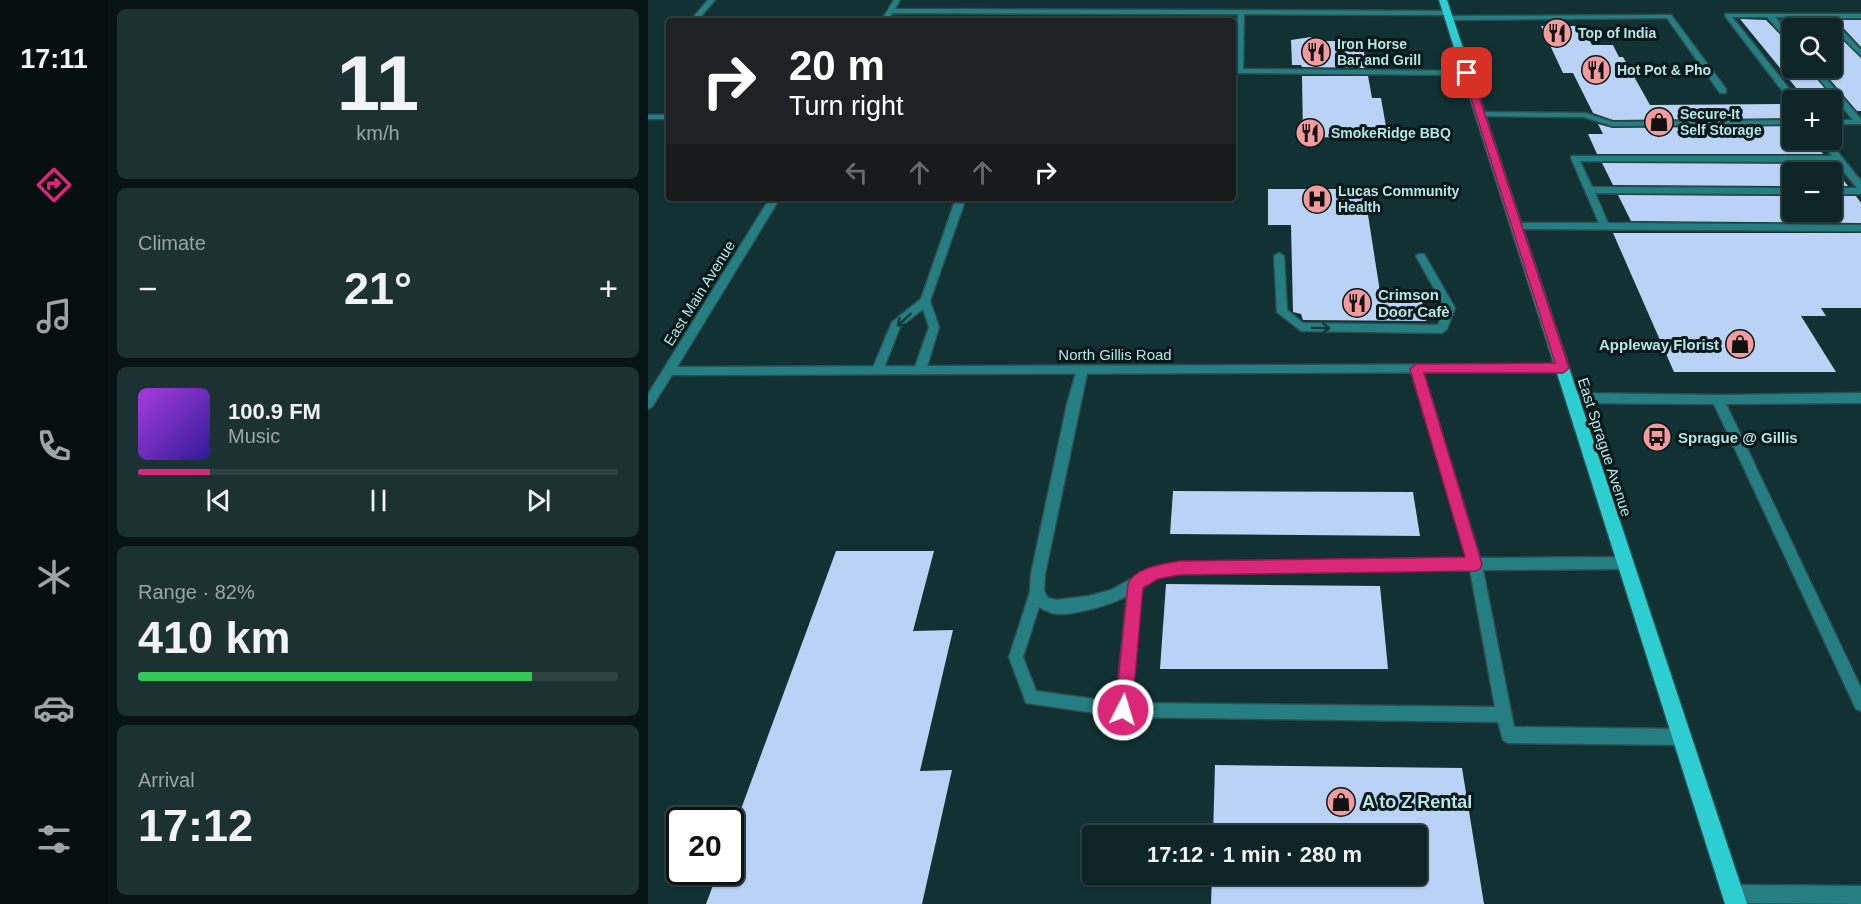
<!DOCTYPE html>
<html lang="en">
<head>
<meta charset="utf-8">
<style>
  :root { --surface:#0d2526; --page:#1b3132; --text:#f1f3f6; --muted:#9aa5a7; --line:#2d4243; --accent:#db2777 }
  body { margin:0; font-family:Arial,sans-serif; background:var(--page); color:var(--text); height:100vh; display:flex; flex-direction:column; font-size:22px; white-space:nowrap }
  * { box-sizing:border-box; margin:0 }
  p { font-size:20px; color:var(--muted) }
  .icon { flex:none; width:33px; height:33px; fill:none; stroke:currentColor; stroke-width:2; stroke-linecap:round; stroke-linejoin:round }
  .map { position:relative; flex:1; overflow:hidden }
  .details { display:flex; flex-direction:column; gap:9px; padding:9px; background:#071415; width:540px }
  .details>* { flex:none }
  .banner { position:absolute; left:18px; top:18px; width:570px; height:183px; border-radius:6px; box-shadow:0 2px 4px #0004,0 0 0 2px var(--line); background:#202124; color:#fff; overflow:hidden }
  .fabs { position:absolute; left:1134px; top:18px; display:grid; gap:12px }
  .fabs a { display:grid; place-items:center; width:60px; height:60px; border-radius:6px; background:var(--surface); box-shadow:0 2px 4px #0004,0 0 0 2px var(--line); font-size:30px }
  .speed { position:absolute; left:18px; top:807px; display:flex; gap:12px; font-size:30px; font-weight:700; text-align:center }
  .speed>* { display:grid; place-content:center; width:78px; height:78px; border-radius:50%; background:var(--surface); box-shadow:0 2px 4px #0004,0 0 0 2px var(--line); line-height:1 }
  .speed .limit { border:3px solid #111; border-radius:9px; background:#fff; color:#111 }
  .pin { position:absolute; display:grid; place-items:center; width:51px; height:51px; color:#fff; margin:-26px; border-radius:12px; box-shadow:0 3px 9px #0006 }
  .me { position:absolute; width:66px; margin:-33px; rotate:5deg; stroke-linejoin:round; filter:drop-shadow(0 0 4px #0008) }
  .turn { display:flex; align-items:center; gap:21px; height:126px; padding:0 24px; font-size:27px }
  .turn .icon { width:78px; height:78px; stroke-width:2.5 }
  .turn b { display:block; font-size:42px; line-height:51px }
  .lanes { display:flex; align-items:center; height:57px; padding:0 24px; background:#0003; justify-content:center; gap:30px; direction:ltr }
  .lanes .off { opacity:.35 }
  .big { font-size:45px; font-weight:700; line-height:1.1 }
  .details .card { flex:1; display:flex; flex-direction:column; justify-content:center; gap:9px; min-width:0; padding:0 21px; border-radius:9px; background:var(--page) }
  .details .dial { align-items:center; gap:0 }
  .dial b { font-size:78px; line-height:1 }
  .song { display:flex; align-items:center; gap:18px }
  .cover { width:72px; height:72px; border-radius:9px; background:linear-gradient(135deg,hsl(280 70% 55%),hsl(250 70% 35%)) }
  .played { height:6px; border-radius:3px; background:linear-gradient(90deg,var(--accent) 15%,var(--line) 15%) }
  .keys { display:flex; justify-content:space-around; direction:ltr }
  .heat { display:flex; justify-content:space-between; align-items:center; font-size:33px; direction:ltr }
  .charge { height:9px; border-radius:4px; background:linear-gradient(90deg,#34c759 82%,var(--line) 0) }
  .trip { position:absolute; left:434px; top:825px; width:345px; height:60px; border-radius:6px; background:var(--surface); box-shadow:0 2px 4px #0004,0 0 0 2px var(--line); font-weight:700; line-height:60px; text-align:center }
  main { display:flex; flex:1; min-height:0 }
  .dock { display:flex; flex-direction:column; width:108px; justify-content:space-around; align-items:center; background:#050f0f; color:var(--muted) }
  .dock .icon { width:42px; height:42px }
  .dock .selected { color:var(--accent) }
  .dock b { font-size:27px; color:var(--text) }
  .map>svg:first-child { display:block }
</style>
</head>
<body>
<main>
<nav class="dock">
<b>17:11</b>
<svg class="icon selected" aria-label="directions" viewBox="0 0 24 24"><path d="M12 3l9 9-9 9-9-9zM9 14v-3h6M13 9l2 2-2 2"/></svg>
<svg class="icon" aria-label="music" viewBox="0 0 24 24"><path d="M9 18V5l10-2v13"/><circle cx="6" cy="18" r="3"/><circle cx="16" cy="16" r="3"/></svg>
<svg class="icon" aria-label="phone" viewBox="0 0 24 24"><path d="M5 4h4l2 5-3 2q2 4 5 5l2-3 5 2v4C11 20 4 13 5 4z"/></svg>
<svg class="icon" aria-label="climate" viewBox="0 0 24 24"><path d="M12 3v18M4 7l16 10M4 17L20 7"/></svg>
<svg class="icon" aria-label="car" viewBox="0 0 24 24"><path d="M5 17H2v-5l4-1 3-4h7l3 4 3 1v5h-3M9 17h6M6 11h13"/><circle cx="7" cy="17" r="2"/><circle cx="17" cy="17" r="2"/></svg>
<svg class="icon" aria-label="filters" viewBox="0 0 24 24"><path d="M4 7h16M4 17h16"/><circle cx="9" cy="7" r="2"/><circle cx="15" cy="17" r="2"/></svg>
</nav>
<section class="details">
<div class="card dial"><b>11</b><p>km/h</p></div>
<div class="card"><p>Climate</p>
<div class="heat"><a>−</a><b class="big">21°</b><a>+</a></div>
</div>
<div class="card">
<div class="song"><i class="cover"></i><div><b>100.9 FM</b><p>Music</p></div></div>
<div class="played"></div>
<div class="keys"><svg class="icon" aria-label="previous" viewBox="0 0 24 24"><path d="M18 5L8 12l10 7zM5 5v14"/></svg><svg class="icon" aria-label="pause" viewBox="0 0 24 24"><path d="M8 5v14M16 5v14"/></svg><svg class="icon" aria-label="next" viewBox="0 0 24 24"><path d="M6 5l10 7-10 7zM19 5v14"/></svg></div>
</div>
<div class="card"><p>Range · 82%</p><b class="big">410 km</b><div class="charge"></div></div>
<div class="card"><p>Arrival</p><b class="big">17:12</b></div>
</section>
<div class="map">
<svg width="1213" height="904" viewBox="0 0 1213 904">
  <rect width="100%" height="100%" fill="#113132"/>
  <g fill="#b9d2f6">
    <polygon points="1092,19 1118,20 1144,47 1144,68 1160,68 1195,111 1184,111 1184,100 1158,100"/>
    <polygon points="1132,20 1174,20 1182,28 1144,28 1144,36"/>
    <polygon points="1188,20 1213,20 1213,47"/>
    <polygon points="893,26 934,26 944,45 965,45 971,57 975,57 1002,105 1137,104 1144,114 1144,118 965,120 945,113 925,73 915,73"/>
    <polygon points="1184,30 1213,58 1213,111 1209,111 1172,68 1184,68"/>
    <polygon points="663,37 667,41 711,41 712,47 715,47 719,68 654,67 653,65 644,65 643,40"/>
    <polygon points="654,76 720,76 724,98 733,98 740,138 655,137"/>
    <polygon points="950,124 964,128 1144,126 1144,140 1164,140 1175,154 949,154 940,134 955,134"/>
    <polygon points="954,163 1183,164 1200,186 1184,186 1184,172 1144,172 1144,186 965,185"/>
    <polygon points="620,189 716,189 732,292 772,292 778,321 655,320 653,314 645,312 643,225 620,225"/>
    <polygon points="970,195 1144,196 1144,212 1184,212 1184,196 1208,196 1213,203 1213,223 983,221"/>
    <polygon points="965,233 1213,233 1213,308 1173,308 1178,316 1153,316 1188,372 1026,372"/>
    <polygon points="525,491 765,492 772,536 522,534"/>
    <polygon points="188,551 286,551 265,631 305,630 272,771 304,770 274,904 58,904 70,872 82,872 82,839"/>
    <polygon points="518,584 732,586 740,669 512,669"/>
    <polygon points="567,765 814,768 836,904 563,904 564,874 768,874 768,836 565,836"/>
  </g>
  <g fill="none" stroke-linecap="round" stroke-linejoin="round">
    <g stroke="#2c4e4f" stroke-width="3">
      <g id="lane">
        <polygon points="593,10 596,12 595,69 819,71 823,73 819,75 588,73 590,12"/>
        <polygon points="1077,14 1213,14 1213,18 1183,18 1213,50 1213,56 1175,18 1127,17 1144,39 1144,45 1119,17 1084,17 1150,100 1143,102 1077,16"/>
        <polygon points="1023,15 1078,89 1078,93 1072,93 1019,18 801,20 798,18 801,16"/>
        <polygon points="1162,68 1169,68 1213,119 1213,124 1184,124 1184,120 1205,120"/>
        <polygon points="829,112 937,113 965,122 1144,120 1144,124 964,126 936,117 832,116 828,114"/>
        <polygon points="1172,140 1180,140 1213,181 1213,194 1184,194 1184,188 1209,188 1188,162 932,161 944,187 1144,188 1144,194 947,193 960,223 1213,225 1213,231 869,229 864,226 869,223 951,223 923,158 924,156 1184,156"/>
        <polygon points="308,198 318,198 282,301 291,327 278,370 272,374 266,370 281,327 275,309 252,327 234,373 226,373 224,370 244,322 273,299"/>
        <polygon points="631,253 636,256 639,310 655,323 790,325 797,308 768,256 770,254 776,254 807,308 799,329 794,333 653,331 629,312 626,256"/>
        <path d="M768 364 774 368 832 558 978 557 983 559 985 563 983 567 978 569 835 570 866 727 1034 729 1039 732 1042 737 1039 742 1034 745 860 743 855 740 850 722 475 717 378 703 361 657 382 592 383 574 419 404 430 366H438L440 369 397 574 396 591 400 598 409 600 440 596 463 590 503 568 531 562 819 558 762 368ZM822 570 847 707 483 703 493 588 510 578 531 574ZM479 596 468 702 388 691 375 657 391 607C396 610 403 613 409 614 427 615 463 605 479 596Z"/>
        <polygon points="924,393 1070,395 1213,393 1213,403 1078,404 1213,688 1213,711 1208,709 1066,404 924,403 918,398"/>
        <polygon points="1085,885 1213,886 1213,904 1085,903 1079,900 1076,894 1079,888"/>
      </g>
    </g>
    <g stroke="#2c4e4f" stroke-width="3">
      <g id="street">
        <polygon points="60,0 67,0 49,21 42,21"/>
        <polygon points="246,0 252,0 247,9 800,11 803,13 800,15 244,13 239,21 233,21"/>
        <rect x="0" y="115" width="21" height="4"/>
        <polygon points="122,198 132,198 29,367 915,364 921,368 915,372 24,375 4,407 0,409 0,394"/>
      </g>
    </g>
    <g stroke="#2c4e4f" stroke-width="3">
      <polygon id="primary" points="791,0 799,0 1099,904 1077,904"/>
    </g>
    <use href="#lane" fill="#257f82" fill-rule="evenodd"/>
    <use href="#street" fill="#257f82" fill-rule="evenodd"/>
    <use href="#primary" fill="#2dced2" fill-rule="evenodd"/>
  </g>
  <defs><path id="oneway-shaft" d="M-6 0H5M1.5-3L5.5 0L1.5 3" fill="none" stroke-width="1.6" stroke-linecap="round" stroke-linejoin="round" transform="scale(1.5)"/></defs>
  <g stroke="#0d3738">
    <use href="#oneway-shaft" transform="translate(256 320) rotate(138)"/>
    <use href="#oneway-shaft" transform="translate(673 328) rotate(1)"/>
  </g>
  <path fill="#db2777" stroke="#8e194d" stroke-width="1.5" d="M819 70 823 73 921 368 915 373H776L834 564 832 569 827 571 531 575 510 579 495 588 484 710 481 716 475 719 469 716 467 710 480 584C487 567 515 564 531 561L817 557 762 369 768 364 907 363 815 73Z"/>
  <defs>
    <g id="restaurant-disc" transform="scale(1.5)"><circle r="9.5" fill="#f59b9e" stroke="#031818"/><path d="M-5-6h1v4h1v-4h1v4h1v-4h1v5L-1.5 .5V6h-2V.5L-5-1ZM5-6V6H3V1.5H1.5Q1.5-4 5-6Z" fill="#111"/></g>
    <g id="shop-disc" transform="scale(1.5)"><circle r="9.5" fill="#f59b9e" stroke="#031818"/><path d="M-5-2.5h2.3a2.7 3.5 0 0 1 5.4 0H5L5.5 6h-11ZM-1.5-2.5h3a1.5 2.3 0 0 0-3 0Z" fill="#111"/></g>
    <g id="hospital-disc" transform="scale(1.5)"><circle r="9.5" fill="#f59b9e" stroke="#031818"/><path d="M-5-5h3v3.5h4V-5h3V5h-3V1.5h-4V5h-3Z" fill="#111"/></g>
    <g id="bus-disc" transform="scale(1.5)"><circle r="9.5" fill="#f59b9e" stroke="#031818"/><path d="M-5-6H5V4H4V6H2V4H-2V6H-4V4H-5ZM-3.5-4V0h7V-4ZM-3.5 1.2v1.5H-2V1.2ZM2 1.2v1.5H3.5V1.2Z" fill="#111"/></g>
  </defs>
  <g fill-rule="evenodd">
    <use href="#restaurant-disc" x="909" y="33"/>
    <use href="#restaurant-disc" x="668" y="52"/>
    <use href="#restaurant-disc" x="948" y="70"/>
    <use href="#shop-disc" x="1011" y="122"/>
    <use href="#restaurant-disc" x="662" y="133"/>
    <use href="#hospital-disc" x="669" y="199"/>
    <use href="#restaurant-disc" x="709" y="303"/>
    <use href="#shop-disc" x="1092" y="344"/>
    <use href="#bus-disc" x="1009" y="437"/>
    <use href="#shop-disc" x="693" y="802"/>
  </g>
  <g text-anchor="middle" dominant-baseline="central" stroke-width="6" stroke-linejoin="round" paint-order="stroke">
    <g font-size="14" font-weight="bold" fill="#b7e5e5" stroke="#031818" text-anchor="start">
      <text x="930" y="33">Top of India</text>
      <text x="689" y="44">Iron Horse<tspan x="689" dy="16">Bar and Grill</tspan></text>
      <text x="969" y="70">Hot Pot &amp; Pho</text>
      <text x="1032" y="114">Secure-It<tspan x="1032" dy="16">Self Storage</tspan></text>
      <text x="683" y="133">SmokeRidge BBQ</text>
      <text x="690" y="191">Lucas Community<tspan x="690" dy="16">Health</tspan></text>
    </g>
    <g font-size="15" fill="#b7e5e5" stroke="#031818">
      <text transform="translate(51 293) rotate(-58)">East Main Avenue</text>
      <text x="467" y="354">North Gillis Road</text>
      <text transform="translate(957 447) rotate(72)">East Sprague Avenue</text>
    </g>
    <g font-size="15" font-weight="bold" fill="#b7e5e5" stroke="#031818" text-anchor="start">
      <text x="730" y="294">Crimson<tspan x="730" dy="17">Door Cafè</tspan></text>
      <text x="1071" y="344" text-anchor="end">Appleway Florist</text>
      <text x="1030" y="437">Sprague @ Gillis</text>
    </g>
    <g font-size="18" font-weight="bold" fill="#b7e5e5" stroke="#031818" text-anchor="start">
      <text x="714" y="802">A to Z Rental</text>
    </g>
  </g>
</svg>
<div class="fabs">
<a><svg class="icon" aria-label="search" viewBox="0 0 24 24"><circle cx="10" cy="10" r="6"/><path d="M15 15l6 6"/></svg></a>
<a>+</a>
<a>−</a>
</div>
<div class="speed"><div class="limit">20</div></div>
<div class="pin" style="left:819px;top:73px;background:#d93025"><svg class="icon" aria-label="arrive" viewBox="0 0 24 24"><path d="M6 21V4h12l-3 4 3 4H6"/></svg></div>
<svg class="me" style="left:475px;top:710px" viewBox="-20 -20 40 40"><circle r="17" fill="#db2777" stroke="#fff" stroke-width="3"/><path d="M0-11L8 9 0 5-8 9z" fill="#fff"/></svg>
<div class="trip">17:12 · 1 min · 280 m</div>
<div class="banner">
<div class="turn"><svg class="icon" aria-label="right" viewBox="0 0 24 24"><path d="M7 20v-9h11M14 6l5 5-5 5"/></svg><div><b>20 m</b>Turn right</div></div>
<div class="lanes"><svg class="icon off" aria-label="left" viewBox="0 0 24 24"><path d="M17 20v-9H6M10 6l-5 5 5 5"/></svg><svg class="icon off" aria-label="ahead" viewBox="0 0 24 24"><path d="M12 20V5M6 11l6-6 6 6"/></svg><svg class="icon off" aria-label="ahead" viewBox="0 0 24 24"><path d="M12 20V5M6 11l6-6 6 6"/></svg><svg class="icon" aria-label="right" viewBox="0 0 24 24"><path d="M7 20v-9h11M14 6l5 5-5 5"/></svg></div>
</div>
</div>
</main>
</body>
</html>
